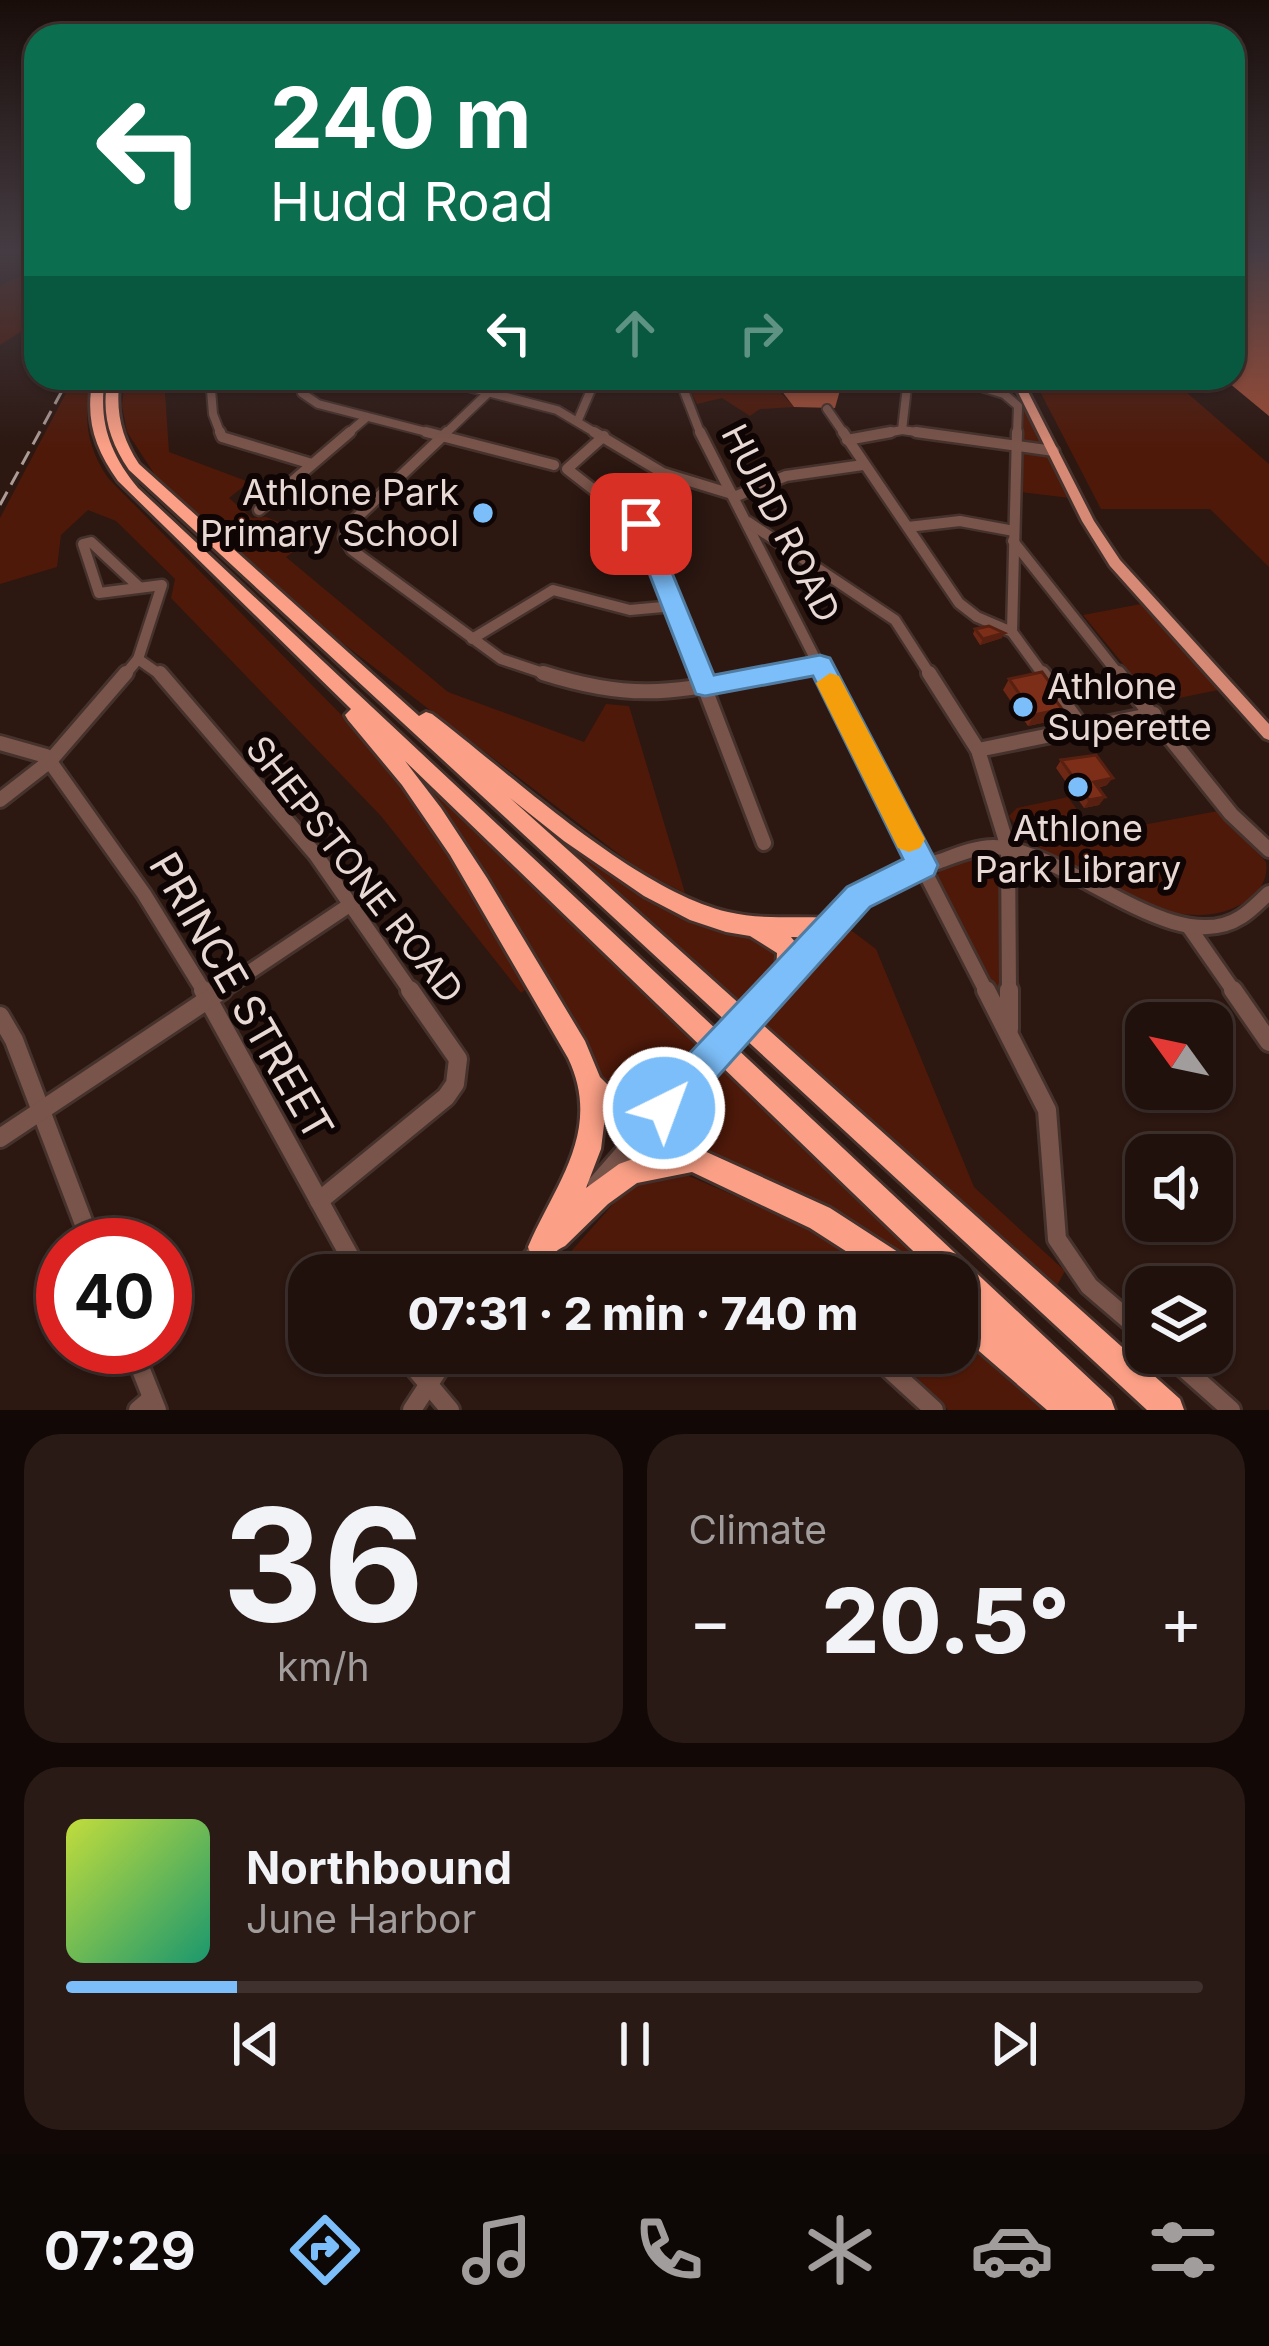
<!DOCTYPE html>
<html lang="en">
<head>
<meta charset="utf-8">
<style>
  :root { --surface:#21110d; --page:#291a16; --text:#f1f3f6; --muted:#a29d9d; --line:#3e312e; --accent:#7cbef9 }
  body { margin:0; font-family:Inter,sans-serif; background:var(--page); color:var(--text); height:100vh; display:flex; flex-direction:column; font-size:45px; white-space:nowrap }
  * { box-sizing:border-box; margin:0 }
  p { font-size:39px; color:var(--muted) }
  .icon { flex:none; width:66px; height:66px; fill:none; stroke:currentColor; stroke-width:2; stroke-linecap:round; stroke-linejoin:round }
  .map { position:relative; height:1410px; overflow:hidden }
  .details { display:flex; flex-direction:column; gap:24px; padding:24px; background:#120907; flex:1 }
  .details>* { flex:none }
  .guide { position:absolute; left:24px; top:24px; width:1221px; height:366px; border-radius:36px; box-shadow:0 3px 9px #0004,0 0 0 3px var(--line); background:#0b6e4f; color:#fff; overflow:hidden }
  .needle { width:78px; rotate:303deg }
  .fabs { position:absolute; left:1125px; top:1002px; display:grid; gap:24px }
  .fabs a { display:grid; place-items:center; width:108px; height:108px; border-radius:24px; background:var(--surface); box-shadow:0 3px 9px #0004,0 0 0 3px var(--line); font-size:60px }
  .speed { position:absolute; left:36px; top:1218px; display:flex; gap:24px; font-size:60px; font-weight:700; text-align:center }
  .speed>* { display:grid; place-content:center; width:156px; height:156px; border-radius:50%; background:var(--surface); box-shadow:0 3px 9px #0004,0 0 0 3px var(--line); line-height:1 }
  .speed .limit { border:18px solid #d22; background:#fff; color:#111 }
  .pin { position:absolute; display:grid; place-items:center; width:102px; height:102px; color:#fff; margin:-51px; border-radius:24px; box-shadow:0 6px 18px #0006 }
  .me { position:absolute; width:132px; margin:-66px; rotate:42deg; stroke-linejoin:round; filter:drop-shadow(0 0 9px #0008) }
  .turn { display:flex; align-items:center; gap:42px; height:252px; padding:0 48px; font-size:54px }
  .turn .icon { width:156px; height:156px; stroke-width:2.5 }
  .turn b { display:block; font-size:84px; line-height:102px }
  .lanes { display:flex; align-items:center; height:114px; padding:0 48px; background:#0003; justify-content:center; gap:60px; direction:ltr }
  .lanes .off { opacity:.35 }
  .big { font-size:90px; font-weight:800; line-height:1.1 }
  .details .tile { flex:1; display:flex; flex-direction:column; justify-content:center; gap:18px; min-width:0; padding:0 42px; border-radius:36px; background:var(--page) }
  .details .dial { align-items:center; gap:0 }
  .dial b { font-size:156px; line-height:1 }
  .song { display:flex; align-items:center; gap:36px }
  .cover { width:144px; height:144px; border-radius:18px; background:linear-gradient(135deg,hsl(70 70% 55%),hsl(160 70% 35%)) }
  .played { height:12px; border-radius:6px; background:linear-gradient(90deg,var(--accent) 15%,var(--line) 15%) }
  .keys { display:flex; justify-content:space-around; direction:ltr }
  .heat { display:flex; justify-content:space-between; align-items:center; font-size:66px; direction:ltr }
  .details .tiles { flex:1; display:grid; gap:24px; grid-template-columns:1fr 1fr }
  .tile:last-child { grid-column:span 2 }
  .trip { position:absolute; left:288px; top:1254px; width:690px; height:120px; border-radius:36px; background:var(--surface); box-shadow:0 3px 9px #0004,0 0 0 3px var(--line); font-weight:800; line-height:120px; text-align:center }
  .tab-bar { display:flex; height:192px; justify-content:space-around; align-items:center; background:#0d0705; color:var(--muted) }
  .tab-bar .icon { width:84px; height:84px }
  .tab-bar .selected { color:var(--accent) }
  .tab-bar b { font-size:54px; color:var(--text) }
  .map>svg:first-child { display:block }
</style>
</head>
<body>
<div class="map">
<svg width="1269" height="1410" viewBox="0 0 1269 1410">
  <rect width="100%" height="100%" fill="#2c1711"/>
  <g fill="#4f1909">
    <polygon points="36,270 36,322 0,345 0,285"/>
    <path d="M74 378H93C82 415 86 446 108 478L376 750 429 820 530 986 521 993 381 816 171 598 175 579 116 521 88 510 61 535 57 567 0 584V518Z"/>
    <polygon points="125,378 164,378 169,452 249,482 229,498 252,518 266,517 315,536 286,557 448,692 584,742 606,704 629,706 685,893 642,872 341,642 155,475 127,432 122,406"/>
    <polygon points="684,378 767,378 794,407 760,409 750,416 722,398 697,404"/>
    <polygon points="1033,378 1170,378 1269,464 1269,567 1210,509 1101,509"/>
    <polygon points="1023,406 1026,406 1070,498 1020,492"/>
    <polygon points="1141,604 1218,690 1155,703 1083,615"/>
    <polygon points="418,774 703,1049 645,1112 633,1115 623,1109"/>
    <polygon points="493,782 718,928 776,943 784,960 743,1005"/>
    <path d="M1068 797 1094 834 1218 811 1266 862C1269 877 1260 892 1247 901 1178 945 1090 874 1029 843L1009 816 1017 808Z"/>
    <polygon points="990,853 1003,861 1002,1006 937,875 943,867"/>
    <polygon points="848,928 876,949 974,1187 1065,1271 1055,1289 765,1023"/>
    <polygon points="724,1070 940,1275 929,1275 861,1227 807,1196 670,1138"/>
    <polygon points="682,1173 814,1230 886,1275 680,1275 616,1256 591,1275 550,1275 632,1183"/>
    <polygon points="957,1329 1047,1410 948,1410 893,1353 957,1353"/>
  </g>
  <g fill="#9f4d36">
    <polygon points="1233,251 1269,251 1269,416 1223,378 1233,378"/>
    <polygon points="772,378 840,378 842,383 835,408 794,407"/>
  </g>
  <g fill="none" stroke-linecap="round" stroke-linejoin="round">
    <g stroke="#46322c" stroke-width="12">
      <g id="minor-far3">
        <polyline points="210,378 213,414 221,435"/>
        <polyline points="298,378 302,393 318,404 438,435"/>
        <polyline points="433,378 557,410 599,435"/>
        <polyline points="679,378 701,435"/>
        <polyline points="951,378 1004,394 1018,406 1017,435"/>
        <polyline points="827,409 845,435"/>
        <polyline points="578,420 596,378"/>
        <polyline points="902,430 908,378"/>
        <polyline points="346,435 367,417"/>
        <polyline points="444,435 489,392"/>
        <polyline points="875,435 902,430 938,435"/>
      </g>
    </g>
    <g stroke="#46322c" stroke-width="15">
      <g id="minor-far2">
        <polyline points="220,432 222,437 312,464"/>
        <polyline points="426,432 554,465"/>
        <polyline points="447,432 347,527 344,537 352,550 501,659 552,676"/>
        <polyline points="594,432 663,473 732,494"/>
        <polyline points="700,432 824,676"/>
        <polyline points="843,432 959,603 977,617 1012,632"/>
        <polyline points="916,432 1054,451"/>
        <polyline points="604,436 567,469 644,529 700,676"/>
        <polyline points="847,440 891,432"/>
        <polyline points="734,497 786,476 863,465"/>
        <polyline points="259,510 350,432"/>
        <polyline points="748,522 895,620 931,676"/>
        <polyline points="908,527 960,521 1014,531"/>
        <polyline points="1013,541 1120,676"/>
        <polyline points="1012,632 1017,432"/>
        <polyline points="1012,632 1044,676"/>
        <polyline points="472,639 553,590 630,610 674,606"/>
        <polyline points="138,659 162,676"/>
        <polyline points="124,676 138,659 162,585 99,593 83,544 91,542 138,586"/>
        <polyline points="760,676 821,665"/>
      </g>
    </g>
    <g stroke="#46322c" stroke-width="20">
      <g id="minor-far1">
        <polyline points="160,673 316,855 412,993"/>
        <path d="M543 673C641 704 679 690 777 673"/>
        <polyline points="699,673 764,843"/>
        <polyline points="823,673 987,993"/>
        <polyline points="929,673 978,750 1008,848 1009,993"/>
        <polyline points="1042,673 1083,729"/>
        <polyline points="1118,673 1231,814 1269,850"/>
        <polyline points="0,743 46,756 144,894 205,993"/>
        <polyline points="978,750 1154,714"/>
        <polyline points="0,800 50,761 126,673"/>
        <polyline points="1189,927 1235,993"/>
        <polyline points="218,993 351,904"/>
        <path d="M768 993C819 936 866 885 940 861 957 855 976 847 993 847 1067 849 1174 961 1241 917 1251 911 1260 901 1269 893"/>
      </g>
    </g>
    <g stroke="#46322c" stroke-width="24">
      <g id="minor">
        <polyline points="203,990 360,1275"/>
        <polyline points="986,990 1047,1110 1057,1239 1089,1286 1146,1335"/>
        <polyline points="1009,990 1009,1029"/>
        <polyline points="1233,990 1269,1042"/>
        <polyline points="767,994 771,990"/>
        <polyline points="0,1016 14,1040 92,1245"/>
        <polyline points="0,1138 222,990"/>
        <polyline points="597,1184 687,1081"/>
        <polyline points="319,1201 446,1097 455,1084 458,1059 410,990"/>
        <polyline points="622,1270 636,1275"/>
        <polyline points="517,1275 540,1249"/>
        <polyline points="132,1347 157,1410"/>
        <polyline points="402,1353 450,1410"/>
        <polyline points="872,1353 934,1410"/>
        <polyline points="1167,1353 1231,1410"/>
        <polyline points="138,1410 152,1398"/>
        <polyline points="412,1410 449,1353"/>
      </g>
    </g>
    <g stroke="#46322c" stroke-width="6">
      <polygon id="major" points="1011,378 1021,378 1094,521 1120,560 1269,724 1269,740 1264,738 1110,566 1082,521"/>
    </g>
    <g stroke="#46322c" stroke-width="6">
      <g id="highway">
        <path d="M93 378H105C98 422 110 454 138 488L1111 1399 1115 1410H1047L957 1332V1299L967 1303 957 1293V1275H938L405 761 441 808 487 878 585 1041 600 1077 649 1126 830 1208 918 1265 922 1275H883L810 1228 692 1172 637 1183 608 1204 565 1246C555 1250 552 1257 542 1261L532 1257 528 1247C555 1184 603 1131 568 1058L450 855 402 785 348 720 345 715 351 709 118 481C94 448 85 418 93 378ZM605 1117 631 1144 649 1153 619 1164 586 1188 601 1149Z"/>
        <path d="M108 378H120C115 410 121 437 139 464L419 716 426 712 432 714C511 774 634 890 728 912 761 920 796 916 829 918L837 921 840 928 837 935 829 938 791 937 800 948 795 980 787 983 779 980 776 972 777 953 750 936 726 932 690 920 644 896 564 841 510 798 1180 1399 1184 1410H1147L129 470C109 440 101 413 108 378Z"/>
      </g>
    </g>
    <use href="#minor-far3" stroke="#79544a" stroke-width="8"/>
    <use href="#minor-far2" stroke="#79544a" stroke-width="10"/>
    <use href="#minor-far1" stroke="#79544a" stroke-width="14"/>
    <use href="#minor" stroke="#79544a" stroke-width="18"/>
    <use href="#major" fill="#d68a75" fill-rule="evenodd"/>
    <use href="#highway" fill="#fba086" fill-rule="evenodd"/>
    <polyline stroke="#ad9b97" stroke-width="3" stroke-dasharray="15 8" stroke-linecap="butt" points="0,505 69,378"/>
    <g stroke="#46322c" stroke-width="24" stroke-linecap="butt">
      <polyline id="minor-bridge" points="687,1081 767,994"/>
    </g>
    <use href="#minor-bridge" stroke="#79544a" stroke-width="18"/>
  </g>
  <g fill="#6c2815">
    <polygon points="975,629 1002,638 980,645 973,634"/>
    <polygon points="1009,679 1056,691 1053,696 1056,720 1028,726 1003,690"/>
    <polygon points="1061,760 1107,785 1098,788 1105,797 1099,805 1084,808 1056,768"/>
  </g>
  <g fill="#582011">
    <polygon points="1004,633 1002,638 980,645 983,639"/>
    <polygon points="1062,709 1056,720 1028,726 1034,715"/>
    <polygon points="1113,778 1107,785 1088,790 1094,782"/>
    <polygon points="1105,797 1099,805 1084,808 1089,800"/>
  </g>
  <g fill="#7d2e18" stroke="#582011" stroke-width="3">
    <polygon points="989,626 1004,633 983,639 975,629"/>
    <polygon points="1042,672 1056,691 1050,692 1062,709 1034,715 1009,679"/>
    <polygon points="1096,755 1113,778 1094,782 1105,797 1089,800 1061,760"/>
  </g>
  <linearGradient id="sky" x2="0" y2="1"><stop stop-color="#180d09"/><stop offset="0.56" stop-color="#453c43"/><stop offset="1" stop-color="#453c43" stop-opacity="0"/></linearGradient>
  <rect width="1269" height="448" fill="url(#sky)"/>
  <polygon fill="#7cbef9" stroke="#517ca2" stroke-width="3" points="641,517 652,524 714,675 820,655 830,658 938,865 934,875 870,907 677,1122 664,1127 650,1122 645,1108 650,1095 847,887 903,859 813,676 705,696 696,694 630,524"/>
  <polygon fill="#f59e0b" points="830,673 839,676 920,830 925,839 920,848 909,852 898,848 816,683"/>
  <g fill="#7cbef9" stroke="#0e0504" stroke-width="4.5">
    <circle cx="483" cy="513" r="12"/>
    <circle cx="1023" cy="707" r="12"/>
    <circle cx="1078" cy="787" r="12"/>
  </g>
  <g text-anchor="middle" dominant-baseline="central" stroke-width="12" stroke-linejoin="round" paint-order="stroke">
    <g font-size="36" fill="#e9d9d5" stroke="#0e0504" text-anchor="end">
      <text x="459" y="492">Athlone Park<tspan x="459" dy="41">Primary School</tspan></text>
      <text x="1047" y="686" text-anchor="start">Athlone<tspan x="1047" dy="41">Superette</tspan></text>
      <text x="1078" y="828" text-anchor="middle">Athlone<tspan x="1078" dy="41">Park Library</tspan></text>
    </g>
    <g font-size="36" fill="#e9d9d5" stroke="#0e0504">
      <text transform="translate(781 523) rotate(63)">HUDD ROAD</text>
      <text transform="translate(355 869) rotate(52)">SHEPSTONE ROAD</text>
    </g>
    <g font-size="42" fill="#e9d9d5" stroke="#0e0504">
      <text transform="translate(242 996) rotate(60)">PRINCE STREET</text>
    </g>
  </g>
</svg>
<div class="fabs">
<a><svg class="needle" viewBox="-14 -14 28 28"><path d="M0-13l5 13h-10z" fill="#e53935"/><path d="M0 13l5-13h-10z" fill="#a29d9d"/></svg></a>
<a><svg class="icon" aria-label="sound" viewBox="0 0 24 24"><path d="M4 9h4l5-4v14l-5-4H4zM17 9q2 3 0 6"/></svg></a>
<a><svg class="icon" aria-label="layers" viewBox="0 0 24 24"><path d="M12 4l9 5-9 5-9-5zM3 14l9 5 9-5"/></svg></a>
</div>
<div class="speed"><div class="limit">40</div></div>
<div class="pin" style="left:641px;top:524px;background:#d93025"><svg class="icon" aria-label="arrive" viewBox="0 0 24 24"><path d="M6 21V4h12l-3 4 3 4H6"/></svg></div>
<svg class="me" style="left:664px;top:1108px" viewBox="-20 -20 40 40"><circle r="17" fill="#7cbef9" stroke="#fff" stroke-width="3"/><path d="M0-11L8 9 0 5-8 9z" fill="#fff"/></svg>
<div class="trip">07:31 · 2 min · 740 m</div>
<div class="guide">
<div class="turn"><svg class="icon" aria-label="left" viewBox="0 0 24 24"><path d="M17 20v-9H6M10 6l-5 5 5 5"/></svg><div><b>240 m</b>Hudd Road</div></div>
<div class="lanes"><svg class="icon" aria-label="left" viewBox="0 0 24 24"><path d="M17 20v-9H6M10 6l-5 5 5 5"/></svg><svg class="icon off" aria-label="ahead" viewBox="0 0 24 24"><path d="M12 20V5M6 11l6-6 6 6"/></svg><svg class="icon off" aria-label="right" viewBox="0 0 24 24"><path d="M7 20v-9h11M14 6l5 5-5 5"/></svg></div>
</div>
</div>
<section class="details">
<div class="tiles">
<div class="tile dial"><b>36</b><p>km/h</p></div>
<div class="tile"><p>Climate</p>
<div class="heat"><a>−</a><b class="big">20.5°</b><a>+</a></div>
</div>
<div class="tile">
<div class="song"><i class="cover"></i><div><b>Northbound</b><p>June Harbor</p></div></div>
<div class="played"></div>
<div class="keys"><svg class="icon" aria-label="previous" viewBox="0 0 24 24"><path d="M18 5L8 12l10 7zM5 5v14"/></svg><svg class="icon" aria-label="pause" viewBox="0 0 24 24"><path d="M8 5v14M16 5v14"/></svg><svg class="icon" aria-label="next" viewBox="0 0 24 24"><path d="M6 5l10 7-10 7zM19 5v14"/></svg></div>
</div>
</div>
</section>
<nav class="tab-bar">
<b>07:29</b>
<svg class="icon selected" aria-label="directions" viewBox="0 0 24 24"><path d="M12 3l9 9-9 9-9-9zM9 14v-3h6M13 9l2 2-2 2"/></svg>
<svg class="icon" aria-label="music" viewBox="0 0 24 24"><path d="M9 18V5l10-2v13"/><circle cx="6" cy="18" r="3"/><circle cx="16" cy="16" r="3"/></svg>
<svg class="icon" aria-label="phone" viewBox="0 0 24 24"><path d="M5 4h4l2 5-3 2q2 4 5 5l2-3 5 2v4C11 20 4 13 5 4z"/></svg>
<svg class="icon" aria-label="climate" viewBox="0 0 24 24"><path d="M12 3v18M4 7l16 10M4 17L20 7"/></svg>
<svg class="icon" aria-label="car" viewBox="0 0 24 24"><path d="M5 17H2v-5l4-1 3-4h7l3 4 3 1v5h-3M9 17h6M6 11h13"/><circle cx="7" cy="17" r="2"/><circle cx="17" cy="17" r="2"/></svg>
<svg class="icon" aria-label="filters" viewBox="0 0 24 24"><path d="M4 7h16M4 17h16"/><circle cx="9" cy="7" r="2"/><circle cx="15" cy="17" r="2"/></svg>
</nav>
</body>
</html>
